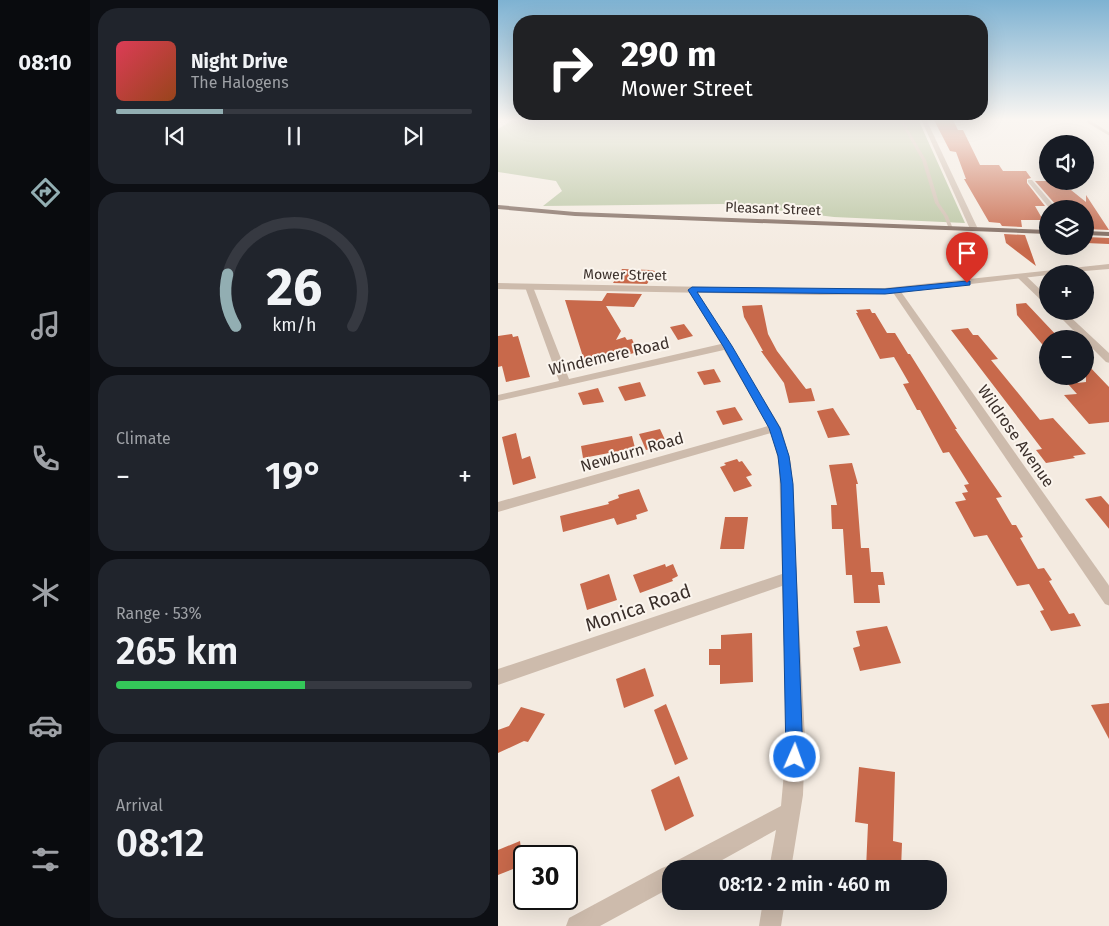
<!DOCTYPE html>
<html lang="en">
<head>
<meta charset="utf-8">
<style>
  :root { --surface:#171b24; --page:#20242c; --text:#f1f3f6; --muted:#9ea1a6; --line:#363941; --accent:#92aeb2 }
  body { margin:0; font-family:"Fira Sans",sans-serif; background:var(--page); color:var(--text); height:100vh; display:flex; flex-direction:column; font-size:19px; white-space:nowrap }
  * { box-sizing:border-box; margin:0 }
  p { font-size:16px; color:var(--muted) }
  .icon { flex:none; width:28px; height:28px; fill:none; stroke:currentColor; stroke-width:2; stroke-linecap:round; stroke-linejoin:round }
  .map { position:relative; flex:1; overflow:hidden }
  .side { display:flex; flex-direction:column; gap:8px; padding:8px; background:#0d0f14; width:408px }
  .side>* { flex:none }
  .top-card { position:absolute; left:15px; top:15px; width:475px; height:105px; border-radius:20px; box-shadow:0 5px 20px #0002; background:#202124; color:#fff; overflow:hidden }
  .buttons { position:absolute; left:541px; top:135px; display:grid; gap:10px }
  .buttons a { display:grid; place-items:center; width:55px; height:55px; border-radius:50%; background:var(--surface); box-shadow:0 5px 20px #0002; font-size:25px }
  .speed { position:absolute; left:15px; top:845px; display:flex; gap:10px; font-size:25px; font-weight:700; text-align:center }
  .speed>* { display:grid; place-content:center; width:65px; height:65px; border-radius:50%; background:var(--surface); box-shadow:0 5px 20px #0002; line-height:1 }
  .speed .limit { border:2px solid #111; border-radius:8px; background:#fff; color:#111 }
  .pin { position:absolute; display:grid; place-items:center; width:42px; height:42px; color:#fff; margin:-51px -21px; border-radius:50% 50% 50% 0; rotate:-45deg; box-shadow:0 0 5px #0007 }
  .pin .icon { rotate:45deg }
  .me { position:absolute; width:55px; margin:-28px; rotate:2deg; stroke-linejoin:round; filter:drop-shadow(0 0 4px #0008) }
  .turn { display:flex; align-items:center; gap:18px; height:105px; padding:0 25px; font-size:22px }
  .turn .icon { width:65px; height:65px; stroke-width:2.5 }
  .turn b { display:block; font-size:35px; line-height:42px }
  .big { font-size:38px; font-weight:600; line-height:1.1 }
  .side .widget { flex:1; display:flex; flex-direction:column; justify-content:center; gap:8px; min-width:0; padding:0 18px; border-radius:20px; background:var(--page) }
  .side .dial { align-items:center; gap:0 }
  .dial svg { height:130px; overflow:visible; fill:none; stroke:var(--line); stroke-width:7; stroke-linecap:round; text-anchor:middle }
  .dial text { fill:var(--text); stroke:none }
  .song { display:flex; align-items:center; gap:15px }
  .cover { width:60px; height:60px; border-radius:8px; background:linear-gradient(135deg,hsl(350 70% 55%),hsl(20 70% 35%)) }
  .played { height:5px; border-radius:2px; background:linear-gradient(90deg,var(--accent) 30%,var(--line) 30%) }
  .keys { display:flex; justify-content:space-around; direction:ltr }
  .heat { display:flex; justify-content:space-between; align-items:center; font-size:28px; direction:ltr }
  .charge { height:8px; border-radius:4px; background:linear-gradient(90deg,#34c759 53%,var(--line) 0) }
  .trip { position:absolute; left:164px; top:860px; width:285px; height:50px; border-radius:20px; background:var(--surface); box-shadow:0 5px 20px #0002; font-weight:600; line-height:50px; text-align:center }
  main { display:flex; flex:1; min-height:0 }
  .dock { display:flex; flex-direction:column; width:90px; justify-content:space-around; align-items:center; background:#090b0e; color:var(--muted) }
  .dock .icon { width:35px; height:35px }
  .dock .current { color:var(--accent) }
  .dock b { font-size:22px; color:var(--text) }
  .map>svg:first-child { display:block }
</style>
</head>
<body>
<main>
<nav class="dock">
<b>08:10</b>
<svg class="icon current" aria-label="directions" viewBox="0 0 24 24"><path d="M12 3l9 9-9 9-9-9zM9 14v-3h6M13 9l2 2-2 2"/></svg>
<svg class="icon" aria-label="music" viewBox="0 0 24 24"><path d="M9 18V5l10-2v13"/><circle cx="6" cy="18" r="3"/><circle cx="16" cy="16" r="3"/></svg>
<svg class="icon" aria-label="phone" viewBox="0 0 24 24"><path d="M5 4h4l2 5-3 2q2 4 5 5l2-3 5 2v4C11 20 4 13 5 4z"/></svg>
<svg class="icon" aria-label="climate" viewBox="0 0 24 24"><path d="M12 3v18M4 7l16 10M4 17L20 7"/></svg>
<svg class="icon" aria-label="car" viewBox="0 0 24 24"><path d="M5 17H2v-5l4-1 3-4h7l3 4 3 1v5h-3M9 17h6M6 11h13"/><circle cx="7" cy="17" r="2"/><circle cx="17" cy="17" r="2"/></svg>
<svg class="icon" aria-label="filters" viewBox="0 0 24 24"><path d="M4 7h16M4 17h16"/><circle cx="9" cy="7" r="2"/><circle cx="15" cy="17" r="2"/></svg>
</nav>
<section class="side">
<div class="widget">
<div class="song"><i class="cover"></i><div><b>Night Drive</b><p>The Halogens</p></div></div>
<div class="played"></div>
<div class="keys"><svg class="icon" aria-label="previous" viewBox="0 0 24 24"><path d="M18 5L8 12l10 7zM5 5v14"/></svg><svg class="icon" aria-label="pause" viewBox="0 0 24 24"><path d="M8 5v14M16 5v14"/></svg><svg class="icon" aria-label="next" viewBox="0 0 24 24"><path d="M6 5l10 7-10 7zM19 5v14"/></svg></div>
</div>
<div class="widget dial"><svg viewBox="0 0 100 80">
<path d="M14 69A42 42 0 1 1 86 69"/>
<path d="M14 69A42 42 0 0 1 9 37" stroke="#92aeb2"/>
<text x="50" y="56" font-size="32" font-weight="700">26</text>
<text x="50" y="72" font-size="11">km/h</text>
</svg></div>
<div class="widget"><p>Climate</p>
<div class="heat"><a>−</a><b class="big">19°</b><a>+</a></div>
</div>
<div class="widget"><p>Range · 53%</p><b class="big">265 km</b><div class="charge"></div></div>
<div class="widget"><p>Arrival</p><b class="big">08:12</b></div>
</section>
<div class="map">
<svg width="612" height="926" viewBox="0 0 612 926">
  <rect width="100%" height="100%" fill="#f4ebe1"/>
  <polygon fill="#b8c4a0" points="16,119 420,119 467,223 336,217 225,204 45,206 64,191 58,181 0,172 0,129"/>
  <g fill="#c8694b">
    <polygon points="436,120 455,120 460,130 465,130 482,165 501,165 505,171 528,171 533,178 529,179 529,183 547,206 537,206 545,220 523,220 524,227 504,226 502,223 491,222 466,179 468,179 458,152 452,151"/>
    <polygon points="537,181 557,181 566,190 573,190 588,202 588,195 611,230 588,229 588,209 573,209 571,205 558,205"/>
    <polygon points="506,234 527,235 538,266 508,243"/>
    <polygon points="588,237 612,238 612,244 588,243"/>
    <polygon points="124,269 152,270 157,271 149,284 115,283"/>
    <polygon points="109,293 144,294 136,307 108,306 123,331 118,340 127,337 129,340 134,339 140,352 109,360 107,356 89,361 86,360 67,300 104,301"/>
    <polygon points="528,303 561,338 550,339 550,351 519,315 518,304"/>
    <polygon points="264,305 270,334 279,351 308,389 313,388 317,401 291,403 286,383 263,351 265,351 246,317 244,306"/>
    <polygon points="372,309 374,313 377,313 389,333 397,333 410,354 412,354 459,429 457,429 504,497 498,498 514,525 518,525 525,537 522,538 540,569 546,568 554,580 551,581 571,614 576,613 583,626 553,631 542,611 546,610 531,584 519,586 489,535 476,537 457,502 468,500 464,493 470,492 466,485 471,484 451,452 445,453 422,410 419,410 405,384 411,383 396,357 382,359 358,313 360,313 358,310"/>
    <polygon points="186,324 195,336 180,340 172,327"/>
    <polygon points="470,328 475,335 480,335 500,359 493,360 542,420 555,418 588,454 575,456 577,458 548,463 538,450 544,449 453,330"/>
    <polygon points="14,334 15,337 20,336 32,377 8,382 4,366 0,367 0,336"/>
    <polygon points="588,363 612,388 612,422 591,424 566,395 579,394 570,384 588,382"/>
    <polygon points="216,369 223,382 206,385 199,372"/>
    <polygon points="142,382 148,396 127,401 120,387"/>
    <polygon points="100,388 106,402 85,405 80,393"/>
    <polygon points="237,407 245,420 225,425 218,411"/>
    <polygon points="335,408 340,416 352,435 330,438 319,411"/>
    <polygon points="162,429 169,444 148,450 141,434"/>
    <polygon points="18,433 24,459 32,456 38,478 15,485 4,437"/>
    <polygon points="134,436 137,448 85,458 83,446"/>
    <polygon points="239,459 241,462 244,461 254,475 248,477 254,486 236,492 222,467 228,465 226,463"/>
    <polygon points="354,463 360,484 358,484 363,548 371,548 373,572 385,572 387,585 380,585 382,603 356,603 354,575 348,575 345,529 334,529 333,505 339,505 331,465"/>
    <polygon points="141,489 150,511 138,515 139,519 119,525 116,518 65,532 62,516 111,504 110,502 121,498 120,495"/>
    <polygon points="603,496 612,506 612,530 587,499"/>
    <polygon points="227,517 250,517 246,549 222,549"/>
    <polygon points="167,564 168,567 175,564 180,576 174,579 175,581 142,593 135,575"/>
    <polygon points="111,574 119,600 89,610 82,584"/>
    <polygon points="389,626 403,663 362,671 355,648 362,646 358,631"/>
    <polygon points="254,633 255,682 222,684 222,665 211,665 211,649 223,649 223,635"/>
    <polygon points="147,668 156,696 126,708 118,679"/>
    <polygon points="612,703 612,741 593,705"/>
    <polygon points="168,704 190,759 177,765 156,710"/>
    <polygon points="23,707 47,714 30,742 26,741 0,753 0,730 11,726"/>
    <polygon points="361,767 397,772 395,841 404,843 403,869 368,869 370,824 357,822"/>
    <polygon points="181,776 196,816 167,831 153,790"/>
    <polygon points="22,841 25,865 0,875 0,850"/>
  </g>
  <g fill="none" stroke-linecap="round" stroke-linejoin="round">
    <g fill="#cdbbac" fill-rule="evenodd">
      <polygon points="401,119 404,119 428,160 441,203 450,216 455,229 451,229 446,216 437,203 424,160"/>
      <polygon points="588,119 592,119 593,121 612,133 612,136 590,123"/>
    </g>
    <g fill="#cdbbac" fill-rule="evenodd">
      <polygon points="423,119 428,119 480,229 479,231 472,229"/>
      <polygon points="530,180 534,180 559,209 552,209 530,182"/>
      <polygon points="520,274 526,274 550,297 550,305 547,304 520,278"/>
      <polygon points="31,284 35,287 71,379 223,344 190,290 197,288 283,428 293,463 307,739 305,795 293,869 271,869 278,830 208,869 172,869 172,888 102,926 68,926 71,918 164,868 172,865 176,867 178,861 283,806 289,739 284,586 0,685 0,669 284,574 281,463 273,433 0,512 0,502 270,426 226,350 0,401 0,395 61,381 27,287"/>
      <polygon points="398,288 401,289 612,587 612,606 607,604 394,291"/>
      <polygon points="556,311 566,311 612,354 612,363 608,362 588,342 588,339 584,339"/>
      <polygon points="265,901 287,901 283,926 261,926"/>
    </g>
    <polygon fill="#cdbbac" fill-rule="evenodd" points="612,264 612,269 550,274 550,275 387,294 322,295 0,289 0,283 322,289 387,288"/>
    <g fill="#7d675c" fill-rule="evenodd">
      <polygon points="0,205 77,212 550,230 550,234 77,216 0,209"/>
      <polygon points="588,231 612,232 612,236 588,235"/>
    </g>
  </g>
  <linearGradient id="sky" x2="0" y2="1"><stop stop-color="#7eb2d2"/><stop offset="0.48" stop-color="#faf6f2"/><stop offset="1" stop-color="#faf6f2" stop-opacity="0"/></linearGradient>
  <rect width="612" height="249" fill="url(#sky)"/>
  <polygon fill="#1a73e8" stroke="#114b97" points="469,281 472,281 472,285 387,294 199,292 234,346 282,428 291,456 295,484 305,757 303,763 297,765 291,763 288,757 283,484 280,456 271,428 225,346 190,290 194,287 387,289"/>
  <g text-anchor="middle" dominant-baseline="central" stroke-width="4" stroke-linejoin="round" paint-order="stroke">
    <g font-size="14" fill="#3b302b" stroke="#fbf5ee">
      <text transform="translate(275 209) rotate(2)">Pleasant Street</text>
      <text transform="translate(127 275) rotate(1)">Mower Street</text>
    </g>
    <g font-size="16" fill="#3b302b" stroke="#fbf5ee">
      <text transform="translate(111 356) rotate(-13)">Windemere Road</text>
      <text transform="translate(518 436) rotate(55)">Wildrose Avenue</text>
      <text transform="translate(134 452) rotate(-16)">Newburn Road</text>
    </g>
    <g font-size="19" fill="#3b302b" stroke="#fbf5ee">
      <text transform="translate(140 608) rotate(-19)">Monica Road</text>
    </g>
  </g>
</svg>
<div class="buttons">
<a><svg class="icon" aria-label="sound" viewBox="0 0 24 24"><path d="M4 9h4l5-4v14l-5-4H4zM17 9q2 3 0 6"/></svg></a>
<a><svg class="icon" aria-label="layers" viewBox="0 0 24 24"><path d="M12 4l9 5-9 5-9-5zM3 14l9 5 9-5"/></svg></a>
<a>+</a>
<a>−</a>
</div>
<div class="speed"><div class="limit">30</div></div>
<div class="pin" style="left:469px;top:283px;background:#d93025"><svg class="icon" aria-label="arrive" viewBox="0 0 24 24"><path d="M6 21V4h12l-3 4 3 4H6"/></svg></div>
<svg class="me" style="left:297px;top:757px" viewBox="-20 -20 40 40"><circle r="17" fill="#1a73e8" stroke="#fff" stroke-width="3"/><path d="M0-11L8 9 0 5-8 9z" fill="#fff"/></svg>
<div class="trip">08:12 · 2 min · 460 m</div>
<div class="top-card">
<div class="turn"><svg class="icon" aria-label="right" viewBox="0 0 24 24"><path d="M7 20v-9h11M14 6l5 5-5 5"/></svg><div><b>290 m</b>Mower Street</div></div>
</div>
</div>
</main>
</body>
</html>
